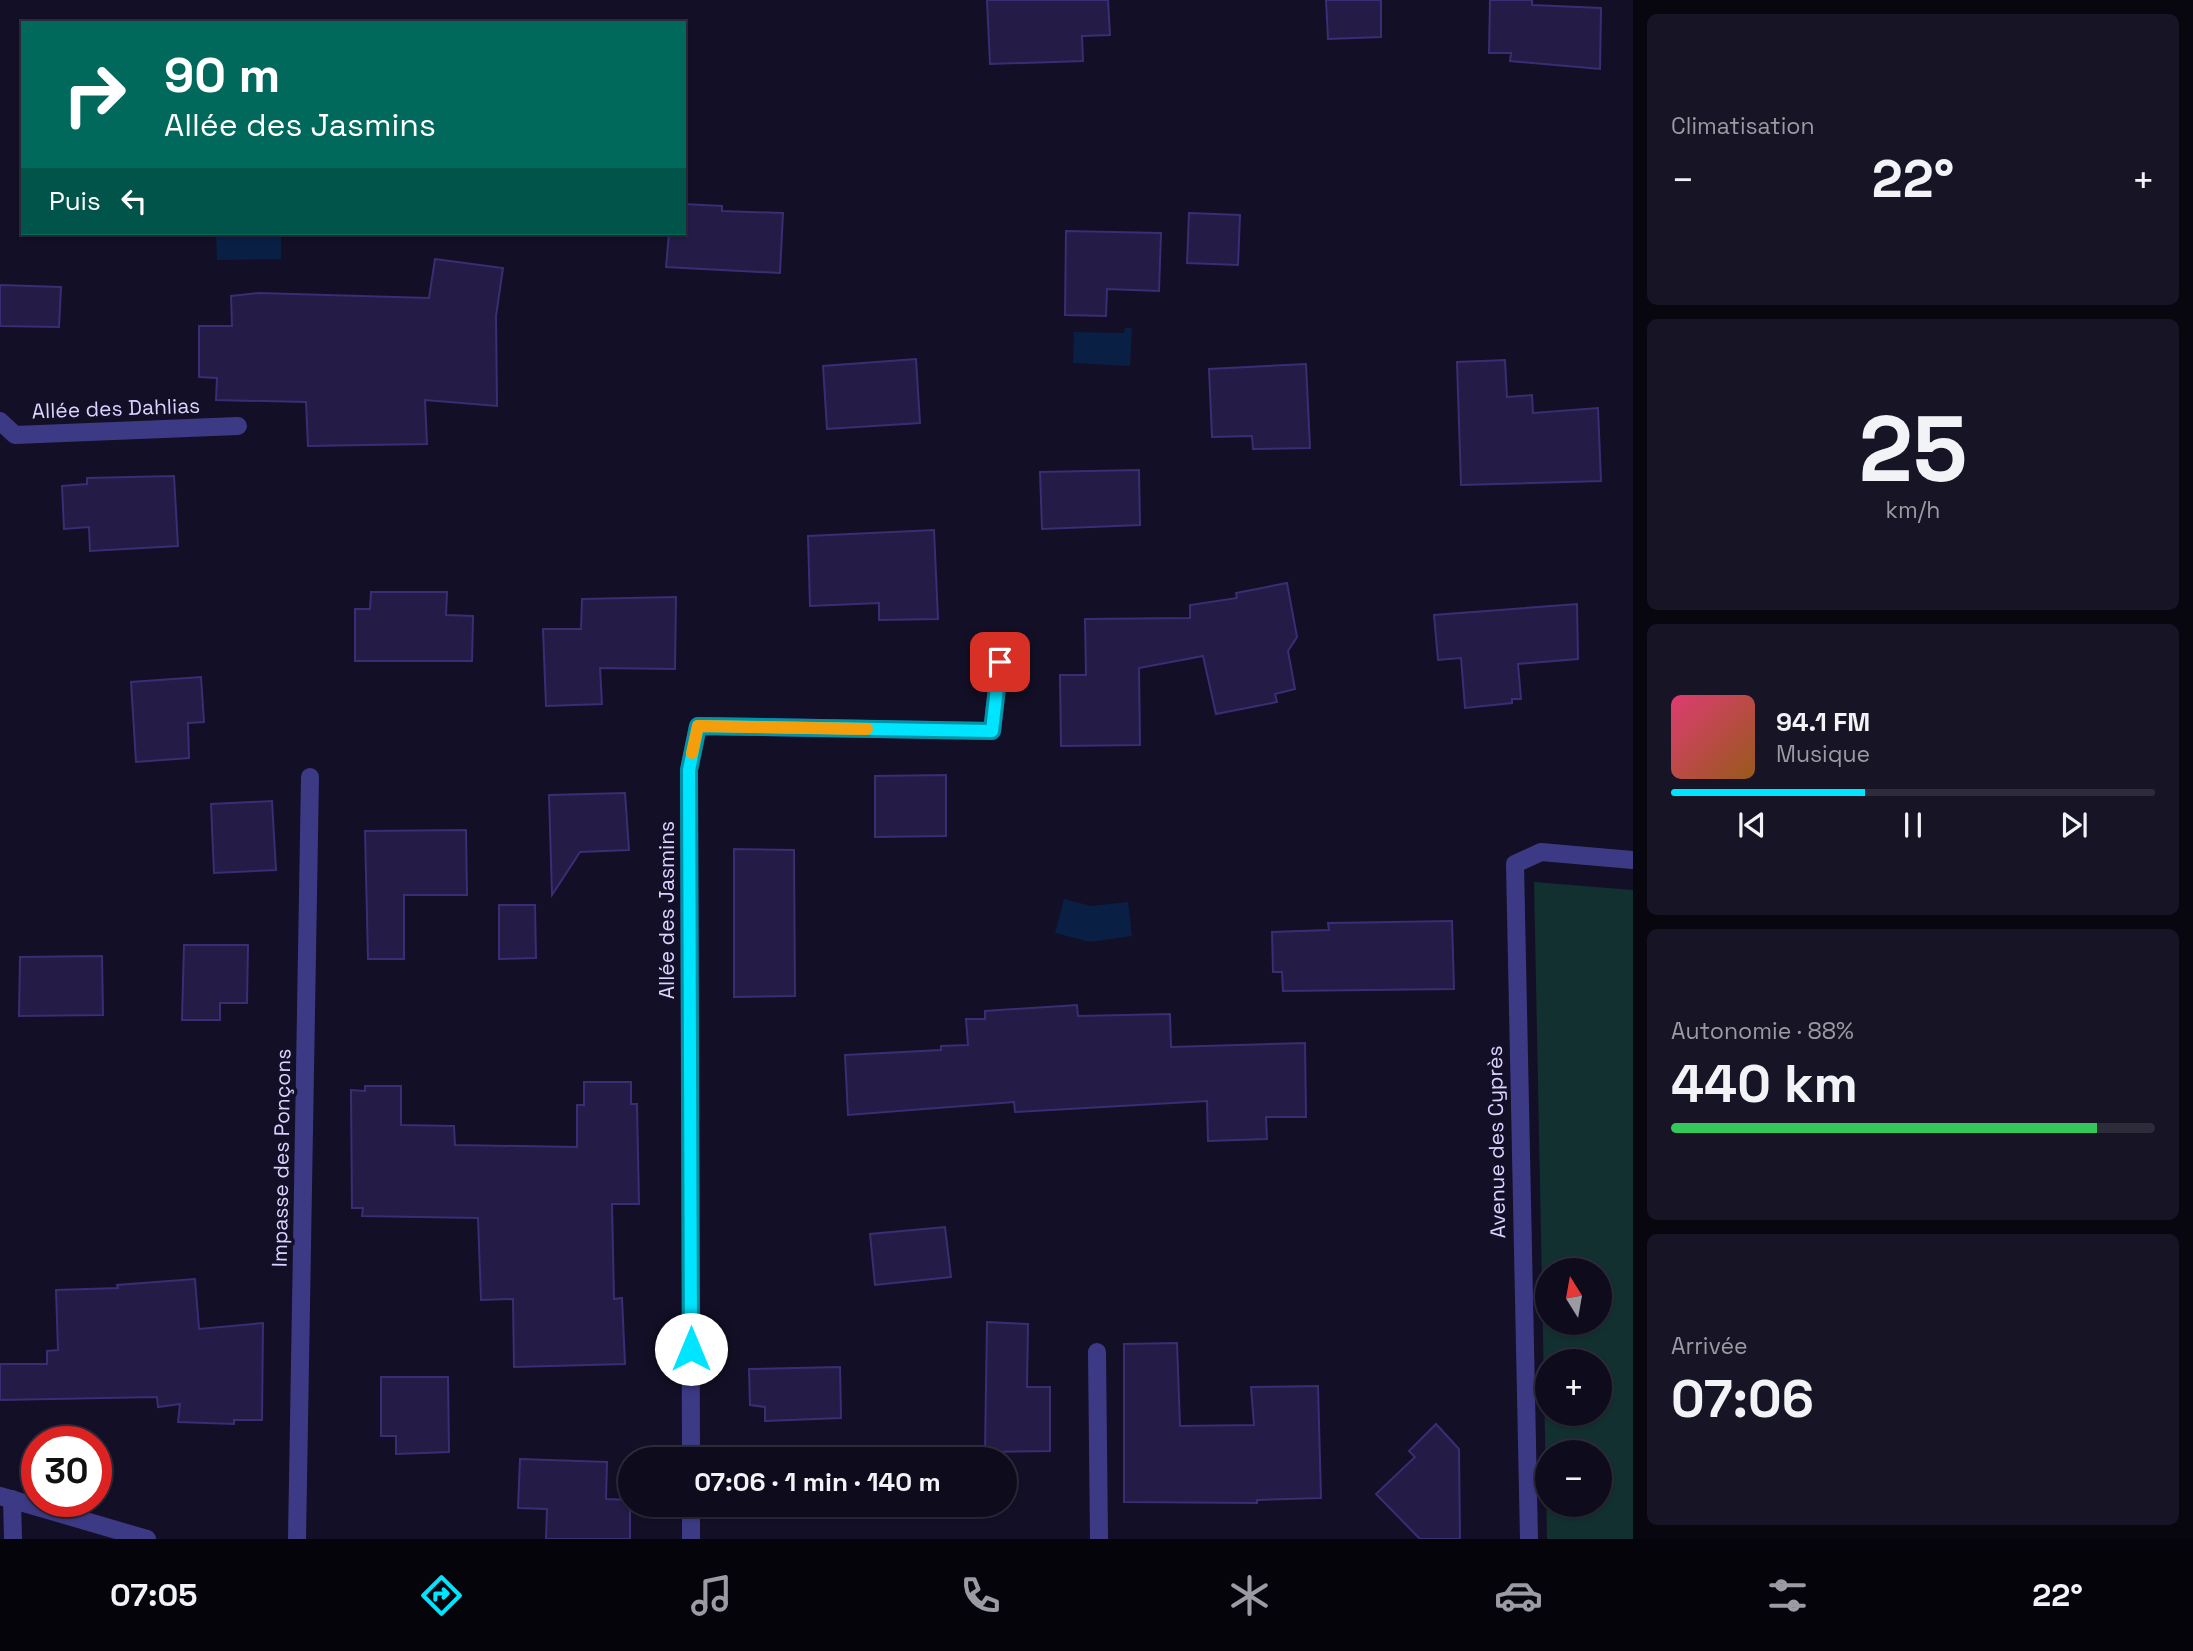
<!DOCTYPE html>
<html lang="fr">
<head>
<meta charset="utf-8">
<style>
  :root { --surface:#0e0b1c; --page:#171425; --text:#f1f3f6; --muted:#9b9ba3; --line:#2e2b3b; --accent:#00e5ff }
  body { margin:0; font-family:"Space Grotesk",sans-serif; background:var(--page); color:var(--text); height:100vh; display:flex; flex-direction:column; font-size:26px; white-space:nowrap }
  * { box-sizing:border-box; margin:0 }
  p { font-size:23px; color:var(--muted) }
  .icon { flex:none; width:38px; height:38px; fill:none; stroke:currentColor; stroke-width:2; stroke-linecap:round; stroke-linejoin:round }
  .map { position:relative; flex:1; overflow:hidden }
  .sheet { display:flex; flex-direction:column; gap:14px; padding:14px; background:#08060f; width:560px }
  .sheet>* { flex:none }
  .banner { position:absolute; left:21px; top:21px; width:665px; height:214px; border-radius:0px; box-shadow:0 2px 5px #0004,0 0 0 2px var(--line); background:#00695c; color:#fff; overflow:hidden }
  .needle { width:46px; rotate:349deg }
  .fabs { position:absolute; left:1535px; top:1258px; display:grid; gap:14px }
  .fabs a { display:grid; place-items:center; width:77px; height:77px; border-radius:50%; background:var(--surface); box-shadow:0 2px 5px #0004,0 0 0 2px var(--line); font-size:35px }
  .speed { position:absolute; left:21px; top:1426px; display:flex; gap:14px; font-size:35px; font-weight:700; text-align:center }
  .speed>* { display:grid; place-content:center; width:91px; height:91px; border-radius:50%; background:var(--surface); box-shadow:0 2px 5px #0004,0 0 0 2px var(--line); line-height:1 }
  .speed .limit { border:10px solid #d22; background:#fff; color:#111 }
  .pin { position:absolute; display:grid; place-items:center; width:60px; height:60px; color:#fff; margin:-30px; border-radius:14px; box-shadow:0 4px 10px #0006 }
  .me { position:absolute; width:77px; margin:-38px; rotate:0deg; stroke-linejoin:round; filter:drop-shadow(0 0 5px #0008) }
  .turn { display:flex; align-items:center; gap:24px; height:147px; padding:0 28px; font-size:32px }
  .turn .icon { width:91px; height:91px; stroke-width:2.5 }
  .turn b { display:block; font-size:49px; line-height:60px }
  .then { display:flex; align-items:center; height:66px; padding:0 28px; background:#0003; gap:14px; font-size:26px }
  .big { font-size:52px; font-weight:700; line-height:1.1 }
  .sheet .widget { flex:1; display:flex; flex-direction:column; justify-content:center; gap:10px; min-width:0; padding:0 24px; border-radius:10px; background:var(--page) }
  .sheet .dial { align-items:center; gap:0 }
  .dial b { font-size:91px; line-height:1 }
  .song { display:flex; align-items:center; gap:21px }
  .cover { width:84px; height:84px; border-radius:10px; background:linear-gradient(135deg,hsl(340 70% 55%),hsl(30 70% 35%)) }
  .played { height:7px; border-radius:4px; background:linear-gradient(90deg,var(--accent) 40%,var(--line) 40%) }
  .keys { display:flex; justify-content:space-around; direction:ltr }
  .heat { display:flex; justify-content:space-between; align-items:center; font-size:38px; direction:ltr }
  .charge { height:10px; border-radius:5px; background:linear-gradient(90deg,#34c759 88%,var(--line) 0) }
  .trip { position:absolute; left:618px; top:1447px; width:399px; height:70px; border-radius:35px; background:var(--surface); box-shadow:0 2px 5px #0004,0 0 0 2px var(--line); font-weight:700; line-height:70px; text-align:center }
  .dock { display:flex; height:112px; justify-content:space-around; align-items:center; background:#06040b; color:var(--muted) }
  .dock .icon { width:49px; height:49px }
  .dock .on { color:var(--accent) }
  .dock b { font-size:32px; color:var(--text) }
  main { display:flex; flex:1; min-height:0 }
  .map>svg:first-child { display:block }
</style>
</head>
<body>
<main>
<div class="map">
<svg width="1633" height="1539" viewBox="0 0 1633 1539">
  <rect width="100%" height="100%" fill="#130f26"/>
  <path fill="#12302f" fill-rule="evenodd" d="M1534 882 1633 890V1539H1547ZM1547 1270H1600V1323H1547ZM1547 1362H1600V1414H1547ZM1547 1452H1600V1505H1547Z"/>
  <g fill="#0a1f44">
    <polygon points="216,233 281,233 281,259 217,260"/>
    <polygon points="1125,328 1132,328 1130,366 1073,363 1074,332 1124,333"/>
    <polygon points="1064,899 1091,906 1128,902 1132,936 1090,942 1055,933"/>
  </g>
  <g fill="#241b47" stroke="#3b2d73" stroke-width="2">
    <polygon points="987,0 1108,0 1110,35 1082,36 1083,61 990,64"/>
    <polygon points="1326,0 1381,0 1381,37 1328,39"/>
    <polygon points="1490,0 1532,0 1532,5 1601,8 1600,69 1510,61 1511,53 1489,53"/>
    <polygon points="684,204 722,206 722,211 783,213 780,273 666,267 669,233 684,233"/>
    <polygon points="1189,213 1240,215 1238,265 1187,263"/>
    <polygon points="1066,231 1161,233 1159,291 1107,289 1106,316 1065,315"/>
    <polygon points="435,259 503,268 496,316 497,406 425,400 427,444 308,446 306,402 216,400 217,378 199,377 199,326 232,326 231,296 259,293 429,298"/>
    <polygon points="0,285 61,287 59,327 0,326"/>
    <polygon points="916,359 920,423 827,429 823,366"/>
    <polygon points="1505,360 1507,397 1532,395 1533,413 1598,408 1601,481 1461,485 1457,362"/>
    <polygon points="1306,364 1310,448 1253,449 1252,436 1212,437 1209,369"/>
    <polygon points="1139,470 1140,525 1042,529 1040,472"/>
    <polygon points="174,476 178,546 90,551 89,527 64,529 62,486 87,484 87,478"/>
    <polygon points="934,530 938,619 879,620 879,603 810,606 808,536"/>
    <polygon points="1287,583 1297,637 1288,651 1295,689 1275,694 1277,702 1216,714 1203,656 1139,668 1140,745 1061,746 1060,675 1086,675 1085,619 1190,618 1190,605 1237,598 1236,593"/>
    <polygon points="371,592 447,592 446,615 473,616 472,661 355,661 355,609 370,609"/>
    <polygon points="676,597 675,669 600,668 602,704 546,706 543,629 581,629 582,599"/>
    <polygon points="1577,604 1578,659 1518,664 1521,699 1512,699 1512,703 1465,708 1461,658 1438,660 1434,615"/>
    <polygon points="201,677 204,722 188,723 189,758 136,762 131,682"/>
    <polygon points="946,775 946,836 875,837 875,776"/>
    <polygon points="625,793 629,850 580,852 552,895 549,795"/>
    <polygon points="272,801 276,870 214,873 211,804"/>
    <polygon points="466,830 467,895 404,895 404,959 368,959 365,831"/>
    <polygon points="734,849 794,850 795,996 734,997"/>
    <polygon points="499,905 535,905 536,958 499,959"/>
    <polygon points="1452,921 1454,989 1283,991 1282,972 1273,972 1272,932 1329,930 1328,923"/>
    <polygon points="184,945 248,945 247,1003 220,1003 220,1020 182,1020"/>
    <polygon points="102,956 103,1015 19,1016 20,957"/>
    <polygon points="1077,1005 1078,1016 1170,1014 1171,1047 1305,1043 1306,1117 1266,1117 1267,1139 1208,1141 1207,1101 1015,1112 1014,1102 848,1115 845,1055 941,1050 941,1046 968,1045 966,1019 985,1019 985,1011"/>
    <polygon points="584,1082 631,1082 631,1104 637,1104 639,1204 612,1204 614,1299 622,1298 625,1364 514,1367 513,1299 481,1300 478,1218 362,1216 363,1208 352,1208 351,1090 365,1091 365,1086 401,1086 401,1125 454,1126 455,1145 577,1147 577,1105 584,1105"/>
    <polygon points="945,1227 951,1277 875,1285 870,1234"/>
    <polygon points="195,1279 199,1329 263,1323 262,1420 234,1420 234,1424 178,1422 180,1404 158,1407 157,1397 0,1400 0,1364 47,1364 47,1351 58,1350 56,1290 118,1288 117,1285"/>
    <polygon points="987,1322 1028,1324 1027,1387 1050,1387 1050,1451 985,1452"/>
    <polygon points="1177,1343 1180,1426 1254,1425 1251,1387 1318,1386 1321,1498 1257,1500 1257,1503 1124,1502 1124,1344"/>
    <polygon points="840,1367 841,1418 765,1421 765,1407 750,1405 749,1369"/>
    <polygon points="381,1377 448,1377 449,1452 396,1454 396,1436 381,1436"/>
    <polygon points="1436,1424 1459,1449 1460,1539 1420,1539 1376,1494 1415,1457 1409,1451"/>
    <polygon points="520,1459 607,1462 606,1499 630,1500 630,1539 546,1539 547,1509 518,1508"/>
  </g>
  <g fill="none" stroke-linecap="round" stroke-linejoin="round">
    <g stroke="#3d3a85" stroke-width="18">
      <polyline points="0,421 15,435 238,426"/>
      <polyline points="1097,1352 1099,1539"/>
      <polyline points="691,1460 689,770 698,726 992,731 1000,662"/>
      <polyline points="12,1499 13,1539"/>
      <polyline points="691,1505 691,1539"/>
      <polyline points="297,1539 310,777"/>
      <polyline points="1529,1539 1515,864 1541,852 1633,860"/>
    </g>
    <polyline stroke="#3d3a85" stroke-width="18" points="0,1496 147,1539"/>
  </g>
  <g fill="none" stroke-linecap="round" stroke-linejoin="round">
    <g stroke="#0095a6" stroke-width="18">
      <polyline id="route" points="691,1349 689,770 698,726 992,731 1000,662"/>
    </g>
    <use href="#route" stroke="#00e5ff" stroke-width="12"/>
    <polyline stroke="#f59e0b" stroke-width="12" points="692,753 698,726 867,729"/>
  </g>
  <g text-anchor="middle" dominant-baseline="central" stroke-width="7" stroke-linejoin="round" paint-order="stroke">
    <g font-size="21" fill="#d9d4ff" stroke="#130f26">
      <text transform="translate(116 408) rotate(-2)">Allée des Dahlias</text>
      <text transform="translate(666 910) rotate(-90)">Allée des Jasmins</text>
      <text transform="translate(1496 1142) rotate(-91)">Avenue des Cyprès</text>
      <text transform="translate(281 1158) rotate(-89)">Impasse des Ponçons</text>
    </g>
  </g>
</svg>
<div class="fabs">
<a><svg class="needle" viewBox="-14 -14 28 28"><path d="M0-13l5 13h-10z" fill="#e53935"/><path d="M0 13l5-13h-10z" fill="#9b9ba3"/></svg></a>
<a>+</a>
<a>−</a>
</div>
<div class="speed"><div class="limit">30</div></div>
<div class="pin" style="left:1000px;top:662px;background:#d93025"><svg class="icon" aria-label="arrive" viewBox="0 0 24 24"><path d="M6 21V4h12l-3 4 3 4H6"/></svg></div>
<svg class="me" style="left:691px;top:1349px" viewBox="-20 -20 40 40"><circle r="19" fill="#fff"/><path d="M0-13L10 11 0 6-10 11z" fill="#00e5ff"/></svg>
<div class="trip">07:06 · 1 min · 140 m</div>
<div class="banner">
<div class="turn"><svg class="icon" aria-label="right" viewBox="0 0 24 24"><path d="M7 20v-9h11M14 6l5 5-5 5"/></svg><div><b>90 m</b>Allée des Jasmins</div></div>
<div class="then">Puis<svg class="icon" aria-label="left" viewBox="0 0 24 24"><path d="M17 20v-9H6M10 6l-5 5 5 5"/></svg></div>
</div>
</div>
<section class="sheet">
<div class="widget"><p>Climatisation</p>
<div class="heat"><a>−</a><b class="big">22°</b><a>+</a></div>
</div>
<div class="widget dial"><b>25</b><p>km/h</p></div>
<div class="widget">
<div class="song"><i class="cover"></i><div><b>94.1 FM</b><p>Musique</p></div></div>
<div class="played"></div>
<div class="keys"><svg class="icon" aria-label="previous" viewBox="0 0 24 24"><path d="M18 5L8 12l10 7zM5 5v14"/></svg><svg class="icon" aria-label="pause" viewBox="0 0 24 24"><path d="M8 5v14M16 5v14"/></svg><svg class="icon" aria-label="next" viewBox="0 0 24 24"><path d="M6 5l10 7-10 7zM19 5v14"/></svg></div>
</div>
<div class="widget"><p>Autonomie · 88%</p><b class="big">440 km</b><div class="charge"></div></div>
<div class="widget"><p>Arrivée</p><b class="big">07:06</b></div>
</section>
</main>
<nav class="dock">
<b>07:05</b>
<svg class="icon on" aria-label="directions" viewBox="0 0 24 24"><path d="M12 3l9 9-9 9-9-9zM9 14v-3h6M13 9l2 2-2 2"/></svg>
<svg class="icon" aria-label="music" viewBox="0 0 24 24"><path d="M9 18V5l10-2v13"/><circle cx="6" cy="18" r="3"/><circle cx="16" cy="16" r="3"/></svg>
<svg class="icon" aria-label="phone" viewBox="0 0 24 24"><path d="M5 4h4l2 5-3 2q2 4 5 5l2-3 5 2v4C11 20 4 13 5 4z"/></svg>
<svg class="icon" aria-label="climate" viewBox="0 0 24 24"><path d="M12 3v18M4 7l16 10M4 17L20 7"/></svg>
<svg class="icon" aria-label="car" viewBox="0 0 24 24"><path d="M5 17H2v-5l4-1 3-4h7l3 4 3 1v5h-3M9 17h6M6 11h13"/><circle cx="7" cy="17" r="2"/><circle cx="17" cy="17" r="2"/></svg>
<svg class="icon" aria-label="filters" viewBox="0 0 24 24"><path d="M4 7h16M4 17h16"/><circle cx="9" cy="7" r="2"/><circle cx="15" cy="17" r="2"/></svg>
<b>22°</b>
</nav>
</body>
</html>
